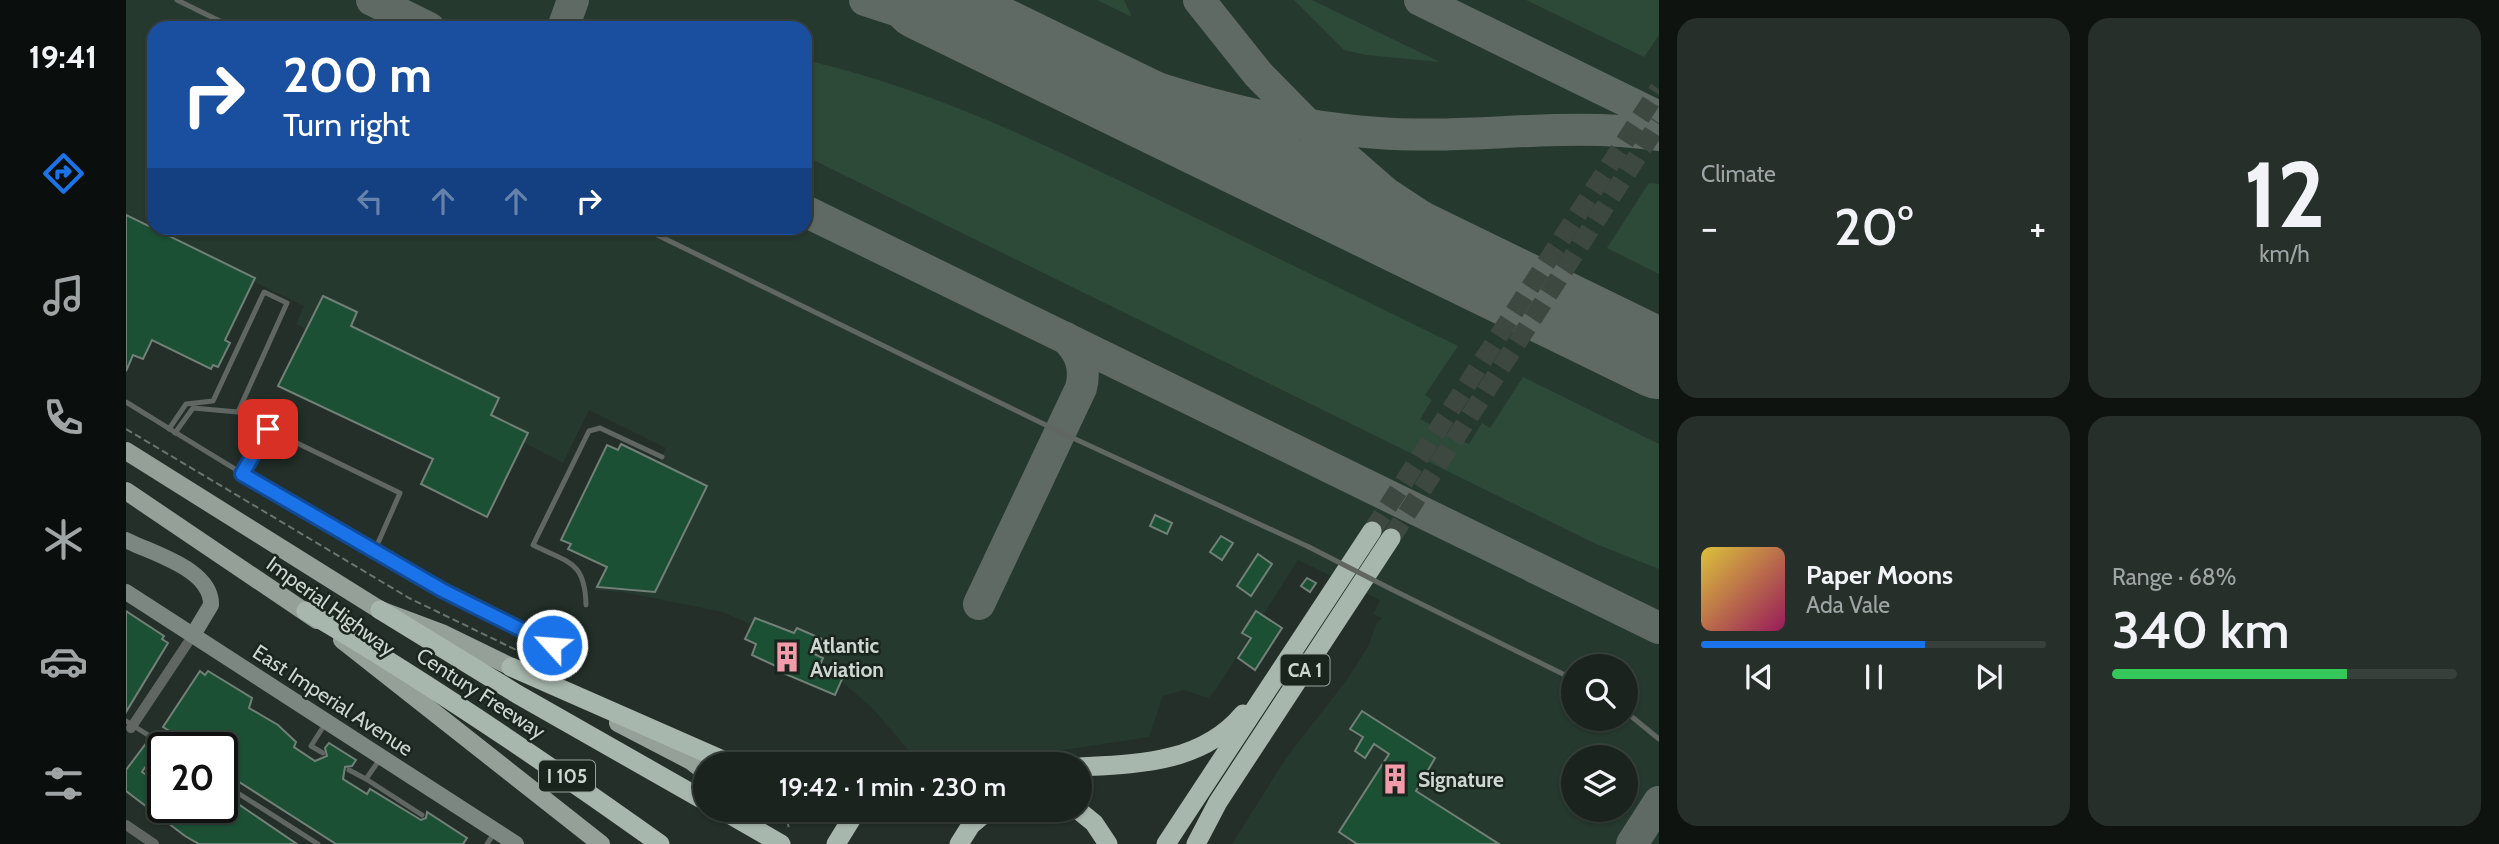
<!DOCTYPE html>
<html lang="en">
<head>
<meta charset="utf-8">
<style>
  :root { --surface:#1a231e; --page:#272f2b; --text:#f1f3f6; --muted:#9fa4a4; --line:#38403c; --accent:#1a73e8 }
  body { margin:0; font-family:Cabin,sans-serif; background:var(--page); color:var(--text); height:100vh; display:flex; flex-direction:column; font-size:26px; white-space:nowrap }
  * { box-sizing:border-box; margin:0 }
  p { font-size:23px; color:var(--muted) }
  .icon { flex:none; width:38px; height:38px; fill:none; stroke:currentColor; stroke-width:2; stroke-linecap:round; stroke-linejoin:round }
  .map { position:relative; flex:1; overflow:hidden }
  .side { display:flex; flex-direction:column; gap:18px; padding:18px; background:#0e1310; width:840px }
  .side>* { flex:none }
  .hud { position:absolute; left:21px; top:21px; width:665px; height:214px; border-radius:21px; box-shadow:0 2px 5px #0004,0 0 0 2px var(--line); background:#1a4fa0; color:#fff; overflow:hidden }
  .buttons { position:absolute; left:1435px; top:654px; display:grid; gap:14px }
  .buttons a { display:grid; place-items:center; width:77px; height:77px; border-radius:50%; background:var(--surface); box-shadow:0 2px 5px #0004,0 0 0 2px var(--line); font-size:35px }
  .speed { position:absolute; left:21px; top:732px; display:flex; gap:14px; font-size:35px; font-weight:700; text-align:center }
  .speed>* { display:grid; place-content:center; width:91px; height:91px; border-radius:50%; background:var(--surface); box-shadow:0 2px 5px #0004,0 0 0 2px var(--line); line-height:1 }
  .speed .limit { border:4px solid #111; border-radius:10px; background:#fff; color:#111 }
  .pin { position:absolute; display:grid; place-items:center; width:60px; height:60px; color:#fff; margin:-30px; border-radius:14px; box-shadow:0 4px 10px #0006 }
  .me { position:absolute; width:77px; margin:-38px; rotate:296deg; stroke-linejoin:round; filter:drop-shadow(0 0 5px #0008) }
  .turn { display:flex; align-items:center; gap:24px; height:147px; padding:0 21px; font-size:32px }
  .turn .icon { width:91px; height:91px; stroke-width:2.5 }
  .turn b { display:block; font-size:49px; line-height:60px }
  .lanes { display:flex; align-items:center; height:66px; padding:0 21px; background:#0003; justify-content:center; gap:35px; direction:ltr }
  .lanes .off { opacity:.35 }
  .big { font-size:52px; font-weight:600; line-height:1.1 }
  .side .card { flex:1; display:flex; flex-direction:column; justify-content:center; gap:10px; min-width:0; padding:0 24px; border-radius:21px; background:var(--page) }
  .side .dial { align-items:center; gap:0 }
  .dial b { font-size:91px; line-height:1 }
  .song { display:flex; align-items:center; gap:21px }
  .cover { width:84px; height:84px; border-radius:10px; background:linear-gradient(135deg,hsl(50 70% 55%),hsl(330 70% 35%)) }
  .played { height:7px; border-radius:4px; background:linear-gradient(90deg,var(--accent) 65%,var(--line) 65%) }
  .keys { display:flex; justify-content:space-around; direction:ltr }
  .heat { display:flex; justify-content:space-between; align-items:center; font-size:38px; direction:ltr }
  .charge { height:10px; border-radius:5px; background:linear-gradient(90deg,#34c759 68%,var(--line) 0) }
  .side .tiles { flex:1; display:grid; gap:18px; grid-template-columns:repeat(2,1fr) }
  .trip { position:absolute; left:567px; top:752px; width:399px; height:70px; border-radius:35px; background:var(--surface); box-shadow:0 2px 5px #0004,0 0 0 2px var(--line); font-weight:600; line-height:70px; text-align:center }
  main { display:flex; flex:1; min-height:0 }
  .tabs { display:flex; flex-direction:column; width:126px; justify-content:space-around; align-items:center; background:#0a0e0c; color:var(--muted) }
  .tabs .icon { width:49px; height:49px }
  .tabs .selected { color:var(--accent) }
  .tabs b { font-size:32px; color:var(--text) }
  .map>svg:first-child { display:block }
</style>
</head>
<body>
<main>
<nav class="tabs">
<b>19:41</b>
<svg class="icon selected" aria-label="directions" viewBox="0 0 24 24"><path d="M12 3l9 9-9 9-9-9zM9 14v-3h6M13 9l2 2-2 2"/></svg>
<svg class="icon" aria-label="music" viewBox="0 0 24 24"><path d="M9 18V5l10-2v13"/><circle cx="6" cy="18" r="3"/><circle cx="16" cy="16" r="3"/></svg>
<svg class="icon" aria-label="phone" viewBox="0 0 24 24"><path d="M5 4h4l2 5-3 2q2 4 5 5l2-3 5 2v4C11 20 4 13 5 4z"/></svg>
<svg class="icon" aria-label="climate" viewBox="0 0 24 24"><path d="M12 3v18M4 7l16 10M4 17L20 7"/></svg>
<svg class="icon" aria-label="car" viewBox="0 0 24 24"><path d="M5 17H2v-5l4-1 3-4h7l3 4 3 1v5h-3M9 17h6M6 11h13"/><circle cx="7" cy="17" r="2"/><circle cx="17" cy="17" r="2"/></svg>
<svg class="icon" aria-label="filters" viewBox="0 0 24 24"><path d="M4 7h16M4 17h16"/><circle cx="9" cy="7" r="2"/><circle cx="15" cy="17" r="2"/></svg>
</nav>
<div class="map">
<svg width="1533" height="844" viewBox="0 0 1533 844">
  <rect width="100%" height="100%" fill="#232f28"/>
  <path fill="#26392e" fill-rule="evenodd" d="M0 0H1533V844H1106L1160 758 1220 681 1243 645 1250 624 1256 618 1247 614 1254 600 1172 560 1089 691 1082 698 1058 690 1037 696 1023 737 932 751 820 759 791 760 747 709 714 680 668 657 673 645 597 612 497 592 468 590 540 448 463 410 437 463 170 324 178 306 0 220ZM28 28H679V228H28ZM1447 667H1500V719H1447ZM1447 758H1500V810H1447Z"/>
  <g fill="#2d4938">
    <polygon points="971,0 998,0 1006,17"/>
    <polygon points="1168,0 1186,0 1314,62 1240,55 1218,50"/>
    <polygon points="1400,0 1533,0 1533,35 1518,57"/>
    <path d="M679 60C806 89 921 145 1037 202 1135 250 1234 298 1332 346L1299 395 1306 400 1294 419 1343 444 1356 423 1364 428 1397 377 1533 444V569L1470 544 679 156Z"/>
    <polygon points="1523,183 1533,184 1533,274 1481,248"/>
  </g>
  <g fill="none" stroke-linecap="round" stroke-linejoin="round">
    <g stroke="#606a64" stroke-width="32">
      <polyline points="246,0 303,28"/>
      <polyline points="739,0 834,31"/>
      <polyline points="1073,0 1132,74 1183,126 1260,193 1451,319"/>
      <polyline points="1294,0 1533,117"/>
      <path d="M814 9C958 62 1097 123 1252 133 1346 140 1439 121 1533 135"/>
      <polyline points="437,28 447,0"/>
      <polyline points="679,211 1533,628"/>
      <path d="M853 604 955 388C960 368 955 353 940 338"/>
      <polyline points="1506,844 1533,802"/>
    </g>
    <polyline stroke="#606a64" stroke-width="80" points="796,0 1533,359"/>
  </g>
  <g fill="#1b5035" stroke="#728077" stroke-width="2">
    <polygon points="0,215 129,278 99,340 104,343 92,367 87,365 85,369 26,340 17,359 7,355 0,371"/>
    <polygon points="197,296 231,312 225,326 373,398 365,415 402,433 361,517 295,484 307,459 152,386"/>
    <polygon points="495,444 581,486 529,592 471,587 481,567 442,549 445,544 435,540 481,445 492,450"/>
    <polygon points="1029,515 1046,523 1041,534 1024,526"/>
    <polygon points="1095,536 1107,543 1096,560 1084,552"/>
    <polygon points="1132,554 1146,564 1125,596 1111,586"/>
    <polygon points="1181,578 1190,583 1184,592 1175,586"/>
    <polygon points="0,611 38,636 36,639 42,643 0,712"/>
    <polygon points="1130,611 1156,628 1129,670 1112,658 1125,638 1116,633"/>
    <polygon points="629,618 668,633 671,628 696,639 688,654 697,658 694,665 717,677 709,695 650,670 652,667 626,655 630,644 619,639"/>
    <polygon points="74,671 79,675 82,671 126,698 123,708 152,725 170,742 168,747 189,761 201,756 199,748 203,743 230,760 226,766 219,767 217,779 241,794 244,789 295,820 300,818 301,812 341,838 337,844 210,844 96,771 96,747 60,747 42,736 45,732 37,727"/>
    <polygon points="1236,711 1309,758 1290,791 1373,844 1231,844 1213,832 1263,754 1248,744 1239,758 1229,751 1237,737 1224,729"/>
    <polygon points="21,742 31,749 16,772 37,786 37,807 96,807 96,793 171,844 73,844 59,836 0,791 0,770"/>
  </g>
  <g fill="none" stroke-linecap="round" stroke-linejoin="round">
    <g stroke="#3d4841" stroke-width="19" stroke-dasharray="19 10" stroke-linecap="butt">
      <polyline points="1246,531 1533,89"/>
      <polyline points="1265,538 1533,123"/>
    </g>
    <g stroke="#6b756f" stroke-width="2" stroke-dasharray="7 3.5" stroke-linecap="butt">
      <polyline points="0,429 283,598 411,660"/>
      <polyline points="617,751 631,758 636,765"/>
      <polyline points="659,810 663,829"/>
    </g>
    <g stroke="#606662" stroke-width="5">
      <polyline points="51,0 108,28"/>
      <polyline points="517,228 934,432 1183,547"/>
      <path d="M0 402C144 491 287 581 441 651"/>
      <polyline points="43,429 60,404 87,401 138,292 161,303 112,412 67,408 49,433"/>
      <polyline points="116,474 142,429 274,493 248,552"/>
      <polyline points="1265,589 1447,679"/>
      <path d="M460 605C459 561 443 563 407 545L463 431 474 428 536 457"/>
      <polyline points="1500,712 1533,739"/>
      <polyline points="0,721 41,747"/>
      <polyline points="197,753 185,746 199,724"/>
      <polyline points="254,759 240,779 296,815"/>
      <polyline points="223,770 240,779"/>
      <polyline points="96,783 192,844"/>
      <polyline points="361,844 369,832"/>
    </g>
    <g stroke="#606662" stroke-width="10">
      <polyline points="5,728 67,635"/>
      <polyline points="0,825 28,844"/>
    </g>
    <g stroke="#7d8781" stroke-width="16">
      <path d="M0 540C27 554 86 569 85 605L67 635"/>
      <polyline points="0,592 390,844"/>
    </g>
    <g stroke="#94a098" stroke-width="18">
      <polyline points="0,451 254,610 318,634 396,672"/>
      <polyline points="0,491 191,620"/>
      <polyline points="216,640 475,844"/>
      <polyline points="492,723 565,761 579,772"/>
    </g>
    <g stroke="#a8b7ad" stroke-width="19">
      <polyline points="254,610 391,694 579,801"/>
      <path d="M180 611C302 682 419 762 534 844"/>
      <polyline points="385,667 608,765"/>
      <path d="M954 767C1012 764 1076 763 1117 714"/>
      <polyline points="952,810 968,823 982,844"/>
      <polyline points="710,844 731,810"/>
      <polyline points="833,844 845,825 863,810"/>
      <polyline points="1040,844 1246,531"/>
      <polyline points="1070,844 1092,802 1265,538"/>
    </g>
    <polyline stroke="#606662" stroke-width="5" points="1183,547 1265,589"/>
    <polyline stroke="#a8b7ad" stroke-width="19" points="596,810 655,844"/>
  </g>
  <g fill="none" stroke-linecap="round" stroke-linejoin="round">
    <g stroke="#114b97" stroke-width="18">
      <polyline id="route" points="142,429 116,474 316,590 426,645"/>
    </g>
    <use href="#route" stroke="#1a73e8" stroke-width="12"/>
  </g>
  <defs>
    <g id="building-bare" transform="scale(2.415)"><path d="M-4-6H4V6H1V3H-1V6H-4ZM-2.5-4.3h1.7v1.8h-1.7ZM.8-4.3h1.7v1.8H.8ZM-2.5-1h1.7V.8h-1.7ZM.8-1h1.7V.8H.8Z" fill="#f39aab" stroke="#1a251e" stroke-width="2.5" paint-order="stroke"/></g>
  </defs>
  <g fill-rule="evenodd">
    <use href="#building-bare" x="661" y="657"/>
    <use href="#building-bare" x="1269" y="779"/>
  </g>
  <g text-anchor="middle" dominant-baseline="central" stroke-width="5" stroke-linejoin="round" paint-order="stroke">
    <g fill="#1a251e" stroke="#98a19b" stroke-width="2">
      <rect x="1154.5" y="654.5" width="49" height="31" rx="5"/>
      <rect x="413" y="760.5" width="56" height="31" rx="5"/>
    </g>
    <g font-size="19" font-weight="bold" fill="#ced6d1">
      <text x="1179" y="670">CA 1</text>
      <text x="441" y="776">I 105</text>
    </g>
    <g font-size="21" fill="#ced6d1" stroke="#1a251e">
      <text transform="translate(205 606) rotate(36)">Imperial Highway</text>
      <text transform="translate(355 693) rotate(33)">Century Freeway</text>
      <text transform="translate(207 700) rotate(33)">East Imperial Avenue</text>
    </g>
    <g font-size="21" font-weight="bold" fill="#ced6d1" stroke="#1a251e" text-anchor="start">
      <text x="684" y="645">Atlantic<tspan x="684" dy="24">Aviation</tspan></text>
      <text x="1292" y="779">Signature</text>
    </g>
  </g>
</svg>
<div class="buttons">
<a><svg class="icon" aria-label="search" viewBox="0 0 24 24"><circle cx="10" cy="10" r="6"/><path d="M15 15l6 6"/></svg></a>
<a><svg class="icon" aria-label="layers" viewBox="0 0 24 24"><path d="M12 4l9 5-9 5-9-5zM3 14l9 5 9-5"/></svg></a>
</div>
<div class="speed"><div class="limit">20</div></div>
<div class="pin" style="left:142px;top:429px;background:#d93025"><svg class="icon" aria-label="arrive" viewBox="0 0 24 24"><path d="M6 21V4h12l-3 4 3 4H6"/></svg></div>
<svg class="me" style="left:426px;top:645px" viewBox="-20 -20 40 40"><circle r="17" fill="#1a73e8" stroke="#fff" stroke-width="3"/><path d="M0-11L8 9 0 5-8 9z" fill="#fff"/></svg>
<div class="trip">19:42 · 1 min · 230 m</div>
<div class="hud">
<div class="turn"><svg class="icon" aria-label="right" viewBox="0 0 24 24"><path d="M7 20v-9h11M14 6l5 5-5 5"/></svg><div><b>200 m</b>Turn right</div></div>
<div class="lanes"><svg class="icon off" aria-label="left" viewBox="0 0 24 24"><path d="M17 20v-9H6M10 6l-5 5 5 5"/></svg><svg class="icon off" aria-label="ahead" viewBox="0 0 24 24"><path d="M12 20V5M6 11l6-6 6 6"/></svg><svg class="icon off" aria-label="ahead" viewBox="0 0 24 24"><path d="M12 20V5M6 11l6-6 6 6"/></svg><svg class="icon" aria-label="right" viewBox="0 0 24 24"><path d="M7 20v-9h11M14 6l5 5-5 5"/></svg></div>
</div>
</div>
<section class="side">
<div class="tiles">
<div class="card"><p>Climate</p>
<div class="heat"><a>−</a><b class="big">20°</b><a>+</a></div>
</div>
<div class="card dial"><b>12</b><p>km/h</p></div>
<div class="card">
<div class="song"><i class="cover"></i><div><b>Paper Moons</b><p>Ada Vale</p></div></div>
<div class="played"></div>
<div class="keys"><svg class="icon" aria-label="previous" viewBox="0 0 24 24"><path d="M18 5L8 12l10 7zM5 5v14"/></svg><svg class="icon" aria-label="pause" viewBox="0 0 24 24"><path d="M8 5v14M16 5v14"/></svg><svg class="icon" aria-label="next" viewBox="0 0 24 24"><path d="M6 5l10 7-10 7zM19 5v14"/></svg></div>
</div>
<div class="card"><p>Range · 68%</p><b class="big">340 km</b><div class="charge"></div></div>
</div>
</section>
</main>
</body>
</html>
